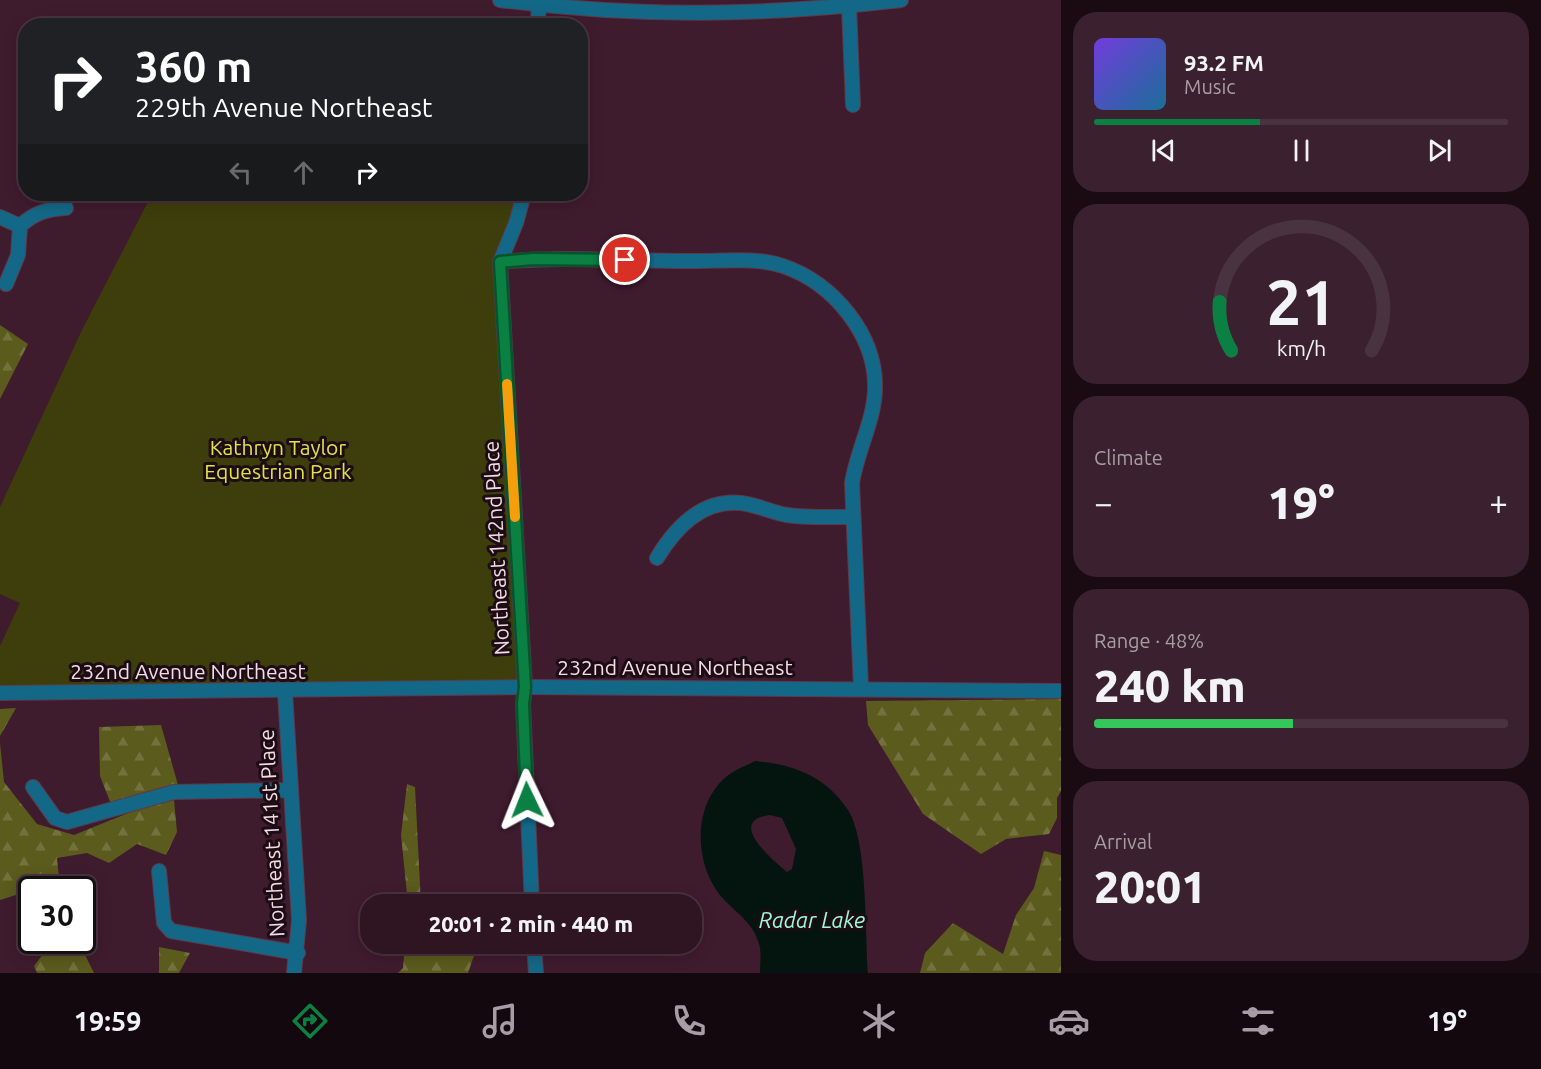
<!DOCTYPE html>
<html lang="en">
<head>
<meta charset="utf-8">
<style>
  :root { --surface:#2f1422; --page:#3b212f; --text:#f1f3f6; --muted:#a79ea5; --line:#4a3340; --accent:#0b8043 }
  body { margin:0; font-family:Ubuntu,sans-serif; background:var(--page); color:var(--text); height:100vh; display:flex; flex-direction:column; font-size:22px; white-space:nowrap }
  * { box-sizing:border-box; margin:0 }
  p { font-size:20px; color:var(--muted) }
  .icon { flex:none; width:33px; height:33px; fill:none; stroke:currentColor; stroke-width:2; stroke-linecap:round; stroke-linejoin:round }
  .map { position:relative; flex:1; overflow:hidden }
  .drawer { display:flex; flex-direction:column; gap:12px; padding:12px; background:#1a0b13; width:480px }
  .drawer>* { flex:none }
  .guide { position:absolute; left:18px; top:18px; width:570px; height:183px; border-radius:24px; box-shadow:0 3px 15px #0003,0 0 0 2px var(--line); background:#202124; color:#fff; overflow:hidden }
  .speed { position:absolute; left:18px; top:876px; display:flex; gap:12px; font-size:30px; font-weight:700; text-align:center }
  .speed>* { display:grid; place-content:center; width:78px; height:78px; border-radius:50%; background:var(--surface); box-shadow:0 3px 15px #0003,0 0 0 2px var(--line); line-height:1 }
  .speed .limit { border:3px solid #111; border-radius:9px; background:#fff; color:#111 }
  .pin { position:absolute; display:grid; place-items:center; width:51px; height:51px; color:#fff; margin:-26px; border:3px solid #fff; border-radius:50%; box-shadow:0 2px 6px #0007 }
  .me { position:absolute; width:66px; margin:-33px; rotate:358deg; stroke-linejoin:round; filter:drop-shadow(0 0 4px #0008) }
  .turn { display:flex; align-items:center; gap:21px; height:126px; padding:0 18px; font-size:27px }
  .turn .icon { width:78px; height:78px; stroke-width:2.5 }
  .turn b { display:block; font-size:42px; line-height:51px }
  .lanes { display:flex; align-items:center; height:57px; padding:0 18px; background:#0003; justify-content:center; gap:30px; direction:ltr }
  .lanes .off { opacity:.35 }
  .big { font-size:45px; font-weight:800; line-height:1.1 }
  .drawer .widget { flex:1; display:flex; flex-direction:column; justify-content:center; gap:9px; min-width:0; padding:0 21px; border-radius:24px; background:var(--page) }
  .drawer .dial { align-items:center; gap:0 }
  .dial svg { height:156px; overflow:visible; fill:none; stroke:var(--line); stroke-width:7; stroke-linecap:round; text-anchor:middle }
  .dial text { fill:var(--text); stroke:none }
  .song { display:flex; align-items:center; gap:18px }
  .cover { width:72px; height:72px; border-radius:9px; background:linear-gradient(135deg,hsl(260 70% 55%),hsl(200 70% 35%)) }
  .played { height:6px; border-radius:3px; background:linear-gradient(90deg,var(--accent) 40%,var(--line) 40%) }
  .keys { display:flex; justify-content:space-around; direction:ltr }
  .heat { display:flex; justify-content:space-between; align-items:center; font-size:33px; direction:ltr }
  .charge { height:9px; border-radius:4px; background:linear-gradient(90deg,#34c759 48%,var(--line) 0) }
  .trip { position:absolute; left:360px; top:894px; width:342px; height:60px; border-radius:24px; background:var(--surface); box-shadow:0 3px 15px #0003,0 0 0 2px var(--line); font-weight:800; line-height:60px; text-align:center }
  .tab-bar { display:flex; height:96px; justify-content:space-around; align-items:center; background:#13080e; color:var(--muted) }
  .tab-bar .icon { width:42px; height:42px }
  .tab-bar .selected { color:var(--accent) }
  .tab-bar b { font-size:27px; color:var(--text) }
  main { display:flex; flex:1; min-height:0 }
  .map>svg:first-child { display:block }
</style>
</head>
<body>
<main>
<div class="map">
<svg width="1061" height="973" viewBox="0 0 1061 973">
  <defs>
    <pattern id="forest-firs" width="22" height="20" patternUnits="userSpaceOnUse" patternTransform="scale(1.5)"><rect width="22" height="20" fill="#5b5b1d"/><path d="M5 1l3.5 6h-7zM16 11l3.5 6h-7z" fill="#73723e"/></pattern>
  </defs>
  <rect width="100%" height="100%" fill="#3f1b2e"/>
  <polygon fill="#3e3e0c" points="152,194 524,194 500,263 525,687 0,693 0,646 20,603 0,594 0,507 82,330"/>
  <g fill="url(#forest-firs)">
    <polygon points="0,325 28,344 0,399"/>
    <polygon points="1061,699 1061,791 1057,798 1057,818 1049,834 1006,839 981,854 923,814 868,725 866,701"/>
    <polygon points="16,708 0,736 0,709"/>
    <polygon points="161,725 178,785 111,804 100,776 99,727"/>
    <polygon points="0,743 4,782 37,824 74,835 138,809 174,800 177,832 166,855 137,844 109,863 87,853 57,858 60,889 32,890 0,900"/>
    <polygon points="407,784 415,787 421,904 408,904 401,835"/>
    <polygon points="1044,851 1061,855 1061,973 920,973 925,953 953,923 1003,954 1016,915 1034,888"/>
    <polygon points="53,941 82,941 84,953 94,973 37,973 34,966"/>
    <polygon points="405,944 478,944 468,973 398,973 403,968"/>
    <polygon points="159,947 190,953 179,973 159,973"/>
  </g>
  <path fill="#04150f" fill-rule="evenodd" d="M755 761C792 764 826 776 848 810 868 841 865 934 868 973H760C760 963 762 950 758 941 751 918 727 908 715 888 694 855 695 803 726 777 734 770 746 766 755 761ZM770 815 782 818 796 849 792 869 787 872C773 860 725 821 770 815Z"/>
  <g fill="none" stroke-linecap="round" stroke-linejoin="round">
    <g stroke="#5c3a4b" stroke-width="16">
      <g id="minor">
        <path d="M500 0C638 18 763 16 901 0"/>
        <polyline points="849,6 853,105"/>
        <polyline points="537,26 540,0"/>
        <polyline points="524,194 516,223 500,262 525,687 523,704 532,904"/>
        <polyline points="0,217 20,226"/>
        <path d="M500 262C562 256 625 261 687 261 717 262 754 256 783 266 833 283 877 335 875 390 874 421 857 451 852 483L861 688"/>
        <path d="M6 284 18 255 20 226C34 213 47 209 66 208"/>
        <path d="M657 558C675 528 702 499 741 503 757 505 771 512 787 515 808 518 830 517 852 517"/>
        <polyline points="285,692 299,920 294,973"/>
        <polyline points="0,693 525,687 1061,691"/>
        <polyline points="33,787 55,818 67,822 174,792 291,790"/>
        <polyline points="159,871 164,923 171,931 298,953"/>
        <polyline points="534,944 536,973"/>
      </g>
    </g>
    <use href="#minor" stroke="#146887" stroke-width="14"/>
  </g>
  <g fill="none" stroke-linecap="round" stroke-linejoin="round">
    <g stroke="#07532c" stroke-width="15">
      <polyline id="route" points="527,800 523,704 525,687 500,262 533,259 625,260"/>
    </g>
    <use href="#route" stroke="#0b8043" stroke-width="10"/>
    <polyline stroke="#f59e0b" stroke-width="10" points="507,384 515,517"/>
  </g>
  <g text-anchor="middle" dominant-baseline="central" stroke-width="6" stroke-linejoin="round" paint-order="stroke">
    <g font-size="21" fill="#e2e148" stroke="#1c0c14">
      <text x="278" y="447">Kathryn Taylor<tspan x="278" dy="24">Equestrian Park</tspan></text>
    </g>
    <g font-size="21" fill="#f4dbe6" stroke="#1c0c14">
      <text transform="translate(496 548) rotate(-93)">Northeast 142nd Place</text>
      <text x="675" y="667">232nd Avenue Northeast</text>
      <text x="188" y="671">232nd Avenue Northeast</text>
      <text transform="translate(271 833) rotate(-93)">Northeast 141st Place</text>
    </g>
    <g font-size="22" font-style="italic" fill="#9df9d7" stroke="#1c0c14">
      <text x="812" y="919">Radar Lake</text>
    </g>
  </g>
</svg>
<div class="speed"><div class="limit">30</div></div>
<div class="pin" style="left:625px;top:260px;background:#d93025"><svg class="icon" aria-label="arrive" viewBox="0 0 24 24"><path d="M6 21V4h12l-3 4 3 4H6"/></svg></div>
<svg class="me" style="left:527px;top:800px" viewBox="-20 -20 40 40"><path d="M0-17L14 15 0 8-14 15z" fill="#0b8043" stroke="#fff" stroke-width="4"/></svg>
<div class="trip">20:01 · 2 min · 440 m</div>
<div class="guide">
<div class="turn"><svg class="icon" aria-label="right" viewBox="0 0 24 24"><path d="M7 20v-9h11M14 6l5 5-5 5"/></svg><div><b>360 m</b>229th Avenue Northeast</div></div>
<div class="lanes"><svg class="icon off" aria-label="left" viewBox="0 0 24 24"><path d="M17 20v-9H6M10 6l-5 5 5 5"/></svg><svg class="icon off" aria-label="ahead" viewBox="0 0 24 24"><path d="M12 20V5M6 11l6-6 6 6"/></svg><svg class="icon" aria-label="right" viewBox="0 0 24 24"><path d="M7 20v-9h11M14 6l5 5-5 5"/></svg></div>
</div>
</div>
<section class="drawer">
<div class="widget">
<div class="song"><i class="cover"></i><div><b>93.2 FM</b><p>Music</p></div></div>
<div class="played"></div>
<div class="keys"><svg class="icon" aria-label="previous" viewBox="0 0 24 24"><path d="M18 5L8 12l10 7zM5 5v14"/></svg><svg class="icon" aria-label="pause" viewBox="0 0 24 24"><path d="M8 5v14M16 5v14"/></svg><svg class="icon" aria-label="next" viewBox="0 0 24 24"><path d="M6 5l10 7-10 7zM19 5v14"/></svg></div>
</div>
<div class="widget dial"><svg viewBox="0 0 100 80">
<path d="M14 69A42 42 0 1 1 86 69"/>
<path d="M14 69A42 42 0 0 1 8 44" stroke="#0b8043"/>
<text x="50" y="56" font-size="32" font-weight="700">21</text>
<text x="50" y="72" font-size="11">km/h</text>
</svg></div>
<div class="widget"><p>Climate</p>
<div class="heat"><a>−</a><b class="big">19°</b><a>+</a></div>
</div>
<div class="widget"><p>Range · 48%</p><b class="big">240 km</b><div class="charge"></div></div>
<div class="widget"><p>Arrival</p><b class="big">20:01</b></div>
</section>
</main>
<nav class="tab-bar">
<b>19:59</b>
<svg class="icon selected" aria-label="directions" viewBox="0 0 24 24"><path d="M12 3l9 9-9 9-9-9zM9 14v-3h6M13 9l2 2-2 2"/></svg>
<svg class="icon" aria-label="music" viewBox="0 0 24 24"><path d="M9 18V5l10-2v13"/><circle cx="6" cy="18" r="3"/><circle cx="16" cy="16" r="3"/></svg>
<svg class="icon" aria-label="phone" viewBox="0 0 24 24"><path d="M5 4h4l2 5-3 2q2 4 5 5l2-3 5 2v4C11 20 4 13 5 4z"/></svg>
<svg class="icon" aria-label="climate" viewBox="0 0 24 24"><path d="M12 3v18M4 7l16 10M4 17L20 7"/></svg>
<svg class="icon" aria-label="car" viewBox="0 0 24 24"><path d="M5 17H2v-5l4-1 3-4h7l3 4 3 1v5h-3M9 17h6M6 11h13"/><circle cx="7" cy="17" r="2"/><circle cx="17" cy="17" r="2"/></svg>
<svg class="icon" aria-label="filters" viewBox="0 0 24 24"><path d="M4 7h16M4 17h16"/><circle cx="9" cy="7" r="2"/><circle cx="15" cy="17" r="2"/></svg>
<b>19°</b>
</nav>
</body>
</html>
